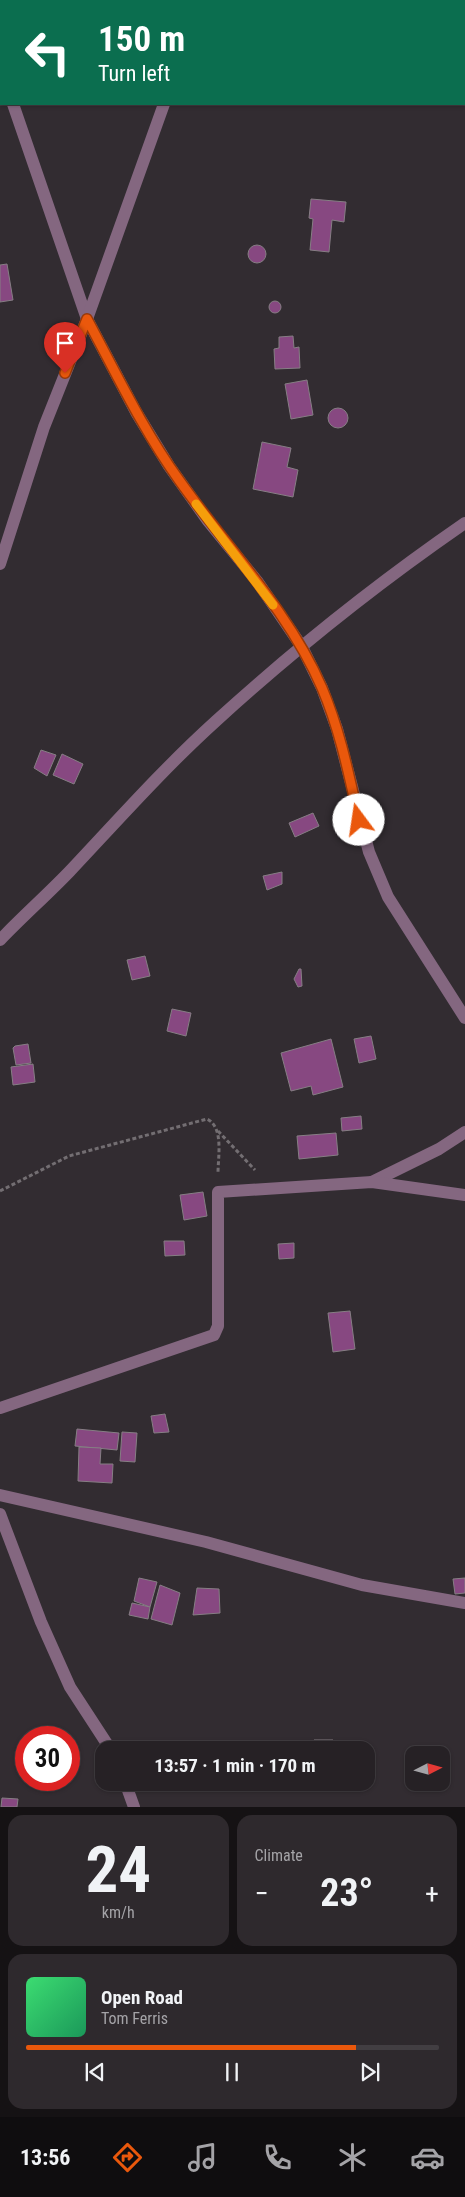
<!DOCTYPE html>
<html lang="en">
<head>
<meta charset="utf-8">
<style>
  :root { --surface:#262125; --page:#2e292d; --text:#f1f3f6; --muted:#a4a3a7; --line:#423e42; --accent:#ea580c }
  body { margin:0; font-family:"Roboto Condensed",sans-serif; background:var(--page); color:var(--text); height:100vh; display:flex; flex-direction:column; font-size:19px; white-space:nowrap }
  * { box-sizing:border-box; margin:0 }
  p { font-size:16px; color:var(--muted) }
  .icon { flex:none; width:28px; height:28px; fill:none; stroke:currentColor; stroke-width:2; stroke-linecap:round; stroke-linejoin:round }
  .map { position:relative; height:1807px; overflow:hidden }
  .side { display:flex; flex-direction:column; gap:8px; padding:8px; background:#151214; flex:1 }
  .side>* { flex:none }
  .banner { position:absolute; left:0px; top:0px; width:465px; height:105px; box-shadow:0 1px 4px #0004,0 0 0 1px var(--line); background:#0b6e4f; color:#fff; overflow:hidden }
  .needle { width:32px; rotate:84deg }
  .controls { position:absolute; left:405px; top:1746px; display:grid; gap:10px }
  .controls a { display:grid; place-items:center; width:45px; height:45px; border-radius:10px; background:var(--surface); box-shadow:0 1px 4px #0004,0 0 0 1px var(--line); font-size:25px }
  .speed { position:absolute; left:15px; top:1726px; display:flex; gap:10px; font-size:25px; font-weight:700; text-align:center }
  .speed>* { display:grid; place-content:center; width:65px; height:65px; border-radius:50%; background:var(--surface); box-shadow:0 1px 4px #0004,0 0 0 1px var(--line); line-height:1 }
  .speed .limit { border:8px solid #d22; background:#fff; color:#111 }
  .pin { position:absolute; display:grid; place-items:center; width:42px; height:42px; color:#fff; margin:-51px -21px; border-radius:50% 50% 50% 0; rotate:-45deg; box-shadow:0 0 5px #0007 }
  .pin .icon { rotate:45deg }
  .me { position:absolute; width:55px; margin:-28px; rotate:346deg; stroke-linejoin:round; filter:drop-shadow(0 0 4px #0008) }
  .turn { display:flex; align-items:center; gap:18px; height:105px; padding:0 15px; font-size:22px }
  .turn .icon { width:65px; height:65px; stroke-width:2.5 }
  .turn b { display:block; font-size:35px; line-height:42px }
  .big { font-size:38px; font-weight:700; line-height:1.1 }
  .side .tile { flex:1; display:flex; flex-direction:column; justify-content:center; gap:8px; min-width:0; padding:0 18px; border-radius:15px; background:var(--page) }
  .side .dial { align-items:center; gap:0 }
  .dial b { font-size:65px; line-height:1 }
  .song { display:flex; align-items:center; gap:15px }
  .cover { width:60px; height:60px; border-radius:8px; background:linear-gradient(135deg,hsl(140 70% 55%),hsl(150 70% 35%)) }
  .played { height:5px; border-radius:2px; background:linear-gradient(90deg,var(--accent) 80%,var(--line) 80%) }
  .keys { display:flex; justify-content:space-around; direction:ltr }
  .heat { display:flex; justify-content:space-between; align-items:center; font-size:28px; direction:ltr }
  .side .tiles { flex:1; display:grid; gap:8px; grid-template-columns:1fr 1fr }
  .tile:last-child { grid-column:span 2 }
  .trip { position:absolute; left:95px; top:1741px; width:280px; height:50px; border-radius:15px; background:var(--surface); box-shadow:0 1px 4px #0004,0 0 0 1px var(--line); font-weight:700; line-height:50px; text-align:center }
  .menu { display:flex; height:80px; justify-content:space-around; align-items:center; background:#0f0d0f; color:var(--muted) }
  .menu .icon { width:35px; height:35px }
  .menu .selected { color:var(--accent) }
  .menu b { font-size:22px; color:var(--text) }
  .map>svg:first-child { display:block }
</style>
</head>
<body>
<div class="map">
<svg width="465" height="1807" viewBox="0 0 465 1807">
  <rect width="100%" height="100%" fill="#322c31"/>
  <g fill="#874881" stroke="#867e84">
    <polygon points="311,199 346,202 344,222 332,220 329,252 310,250 313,219 309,218"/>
    <circle cx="257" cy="254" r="9"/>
    <polygon points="7,264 13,300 0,302 0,265"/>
    <circle cx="275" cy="307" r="6"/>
    <polygon points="293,336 294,348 299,347 300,368 275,369 274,349 279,348 279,337"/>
    <polygon points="307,380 313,415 291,419 285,384"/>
    <circle cx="338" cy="418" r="10"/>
    <polygon points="262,442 291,448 287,467 298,470 293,497 253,489"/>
    <polygon points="41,750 56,755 47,776 34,768"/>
    <polygon points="62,754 83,764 74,784 53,775"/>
    <polygon points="313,813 319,826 295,837 289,823"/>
    <polygon points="282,872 282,884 267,890 263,876"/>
    <polygon points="145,956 150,976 132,980 127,960"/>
    <polygon points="299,969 301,969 302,986 298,987 294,979"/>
    <polygon points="172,1009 191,1013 186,1036 167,1031"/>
    <polygon points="371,1036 376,1059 359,1063 354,1039"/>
    <polygon points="331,1039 343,1087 313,1095 311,1086 291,1091 281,1053"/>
    <polygon points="28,1044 31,1063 16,1065 13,1048 15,1046"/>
    <polygon points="33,1064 35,1082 13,1085 11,1067"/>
    <polygon points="361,1116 362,1129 342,1131 341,1118"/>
    <polygon points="336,1133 338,1155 299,1159 297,1136"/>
    <polygon points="203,1192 207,1216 184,1220 180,1195"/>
    <polygon points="164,1241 184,1241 185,1255 165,1256"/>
    <polygon points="294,1243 294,1258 279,1259 278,1244"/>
    <polygon points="350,1311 355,1349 333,1352 328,1313"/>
    <polygon points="165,1414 169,1432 154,1433 151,1416"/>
    <polygon points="77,1429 119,1433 117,1450 75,1446"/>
    <polygon points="122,1432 137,1433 135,1462 120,1461"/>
    <polygon points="79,1447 101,1448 100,1464 113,1464 112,1483 78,1481"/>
    <polygon points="139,1578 157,1582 150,1607 134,1601"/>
    <polygon points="465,1578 465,1593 455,1594 453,1579"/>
    <polygon points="160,1585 180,1593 172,1625 151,1619"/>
    <polygon points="197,1588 219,1589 220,1613 193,1615"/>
    <polygon points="132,1603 150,1607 148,1619 129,1615"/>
    <polygon points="314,1740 333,1740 336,1750 315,1750"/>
    <polygon points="2,1798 18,1799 17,1807 1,1807"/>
  </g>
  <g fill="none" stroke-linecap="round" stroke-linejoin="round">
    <g stroke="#736e72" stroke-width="3" stroke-dasharray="4 2.5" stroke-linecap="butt">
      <polyline points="218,1131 255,1170"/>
      <path d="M0 1191 69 1156 207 1119C224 1127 218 1157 218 1173"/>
    </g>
    <g stroke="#846780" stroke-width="12">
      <polyline points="179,0 179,1"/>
      <polyline points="259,1 261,0"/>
      <polyline points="0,52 1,57"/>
      <polyline points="0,100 1,100"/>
      <polyline points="13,104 87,319 136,412 169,466 208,521 257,581 302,647 322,688 337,729 369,852 388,897 465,1018"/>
      <polyline points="0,564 44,427 87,319 164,104"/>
      <path d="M0 940C23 916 48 894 70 871 118 820 164 768 216 721 294 650 378 583 465 523"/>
      <polyline points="372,1182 439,1149 465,1132"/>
      <polyline points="0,1408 214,1335 218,1326 218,1192 372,1182 465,1195"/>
      <polyline points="0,1495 206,1542 362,1585 465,1603"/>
      <polyline points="0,1514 41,1622 70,1687 111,1750"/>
      <polyline points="125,1782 134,1807"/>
    </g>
  </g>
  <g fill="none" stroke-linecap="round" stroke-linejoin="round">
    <g stroke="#983908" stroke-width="12">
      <path id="route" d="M65 373 87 319C116 373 143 430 179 480 227 548 289 611 322 688 340 730 349 775 359 820"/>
    </g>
    <use href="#route" stroke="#ea580c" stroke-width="9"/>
    <polyline stroke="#f59e0b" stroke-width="9" points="196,504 273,605"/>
  </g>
</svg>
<div class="controls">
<a><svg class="needle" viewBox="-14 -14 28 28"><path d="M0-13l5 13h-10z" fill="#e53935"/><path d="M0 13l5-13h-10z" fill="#a4a3a7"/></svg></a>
</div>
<div class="speed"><div class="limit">30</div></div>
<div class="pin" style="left:65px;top:373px;background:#d93025"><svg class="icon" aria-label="arrive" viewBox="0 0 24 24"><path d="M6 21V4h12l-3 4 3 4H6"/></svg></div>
<svg class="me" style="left:359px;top:820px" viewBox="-20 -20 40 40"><circle r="19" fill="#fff"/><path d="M0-13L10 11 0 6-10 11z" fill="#ea580c"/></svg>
<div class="trip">13:57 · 1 min · 170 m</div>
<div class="banner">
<div class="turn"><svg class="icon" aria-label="left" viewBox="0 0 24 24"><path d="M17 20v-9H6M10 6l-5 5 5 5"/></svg><div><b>150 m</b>Turn left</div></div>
</div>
</div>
<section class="side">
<div class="tiles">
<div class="tile dial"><b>24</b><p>km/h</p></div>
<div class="tile"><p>Climate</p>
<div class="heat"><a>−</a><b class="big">23°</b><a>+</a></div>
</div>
<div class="tile">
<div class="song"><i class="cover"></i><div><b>Open Road</b><p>Tom Ferris</p></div></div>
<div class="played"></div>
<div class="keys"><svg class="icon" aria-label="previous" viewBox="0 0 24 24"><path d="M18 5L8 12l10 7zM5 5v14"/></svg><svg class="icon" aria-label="pause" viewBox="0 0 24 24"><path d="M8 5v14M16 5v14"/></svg><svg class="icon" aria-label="next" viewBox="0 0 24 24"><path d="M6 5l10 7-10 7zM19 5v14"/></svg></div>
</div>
</div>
</section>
<nav class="menu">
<b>13:56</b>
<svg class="icon selected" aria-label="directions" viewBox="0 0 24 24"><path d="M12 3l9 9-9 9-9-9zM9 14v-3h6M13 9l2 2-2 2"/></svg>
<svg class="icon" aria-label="music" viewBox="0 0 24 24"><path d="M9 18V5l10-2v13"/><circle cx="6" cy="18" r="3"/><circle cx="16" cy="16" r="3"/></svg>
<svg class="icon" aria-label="phone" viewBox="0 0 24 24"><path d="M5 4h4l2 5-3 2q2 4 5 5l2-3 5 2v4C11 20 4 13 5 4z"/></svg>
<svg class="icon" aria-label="climate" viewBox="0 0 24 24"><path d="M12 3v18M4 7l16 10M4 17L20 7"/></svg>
<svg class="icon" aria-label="car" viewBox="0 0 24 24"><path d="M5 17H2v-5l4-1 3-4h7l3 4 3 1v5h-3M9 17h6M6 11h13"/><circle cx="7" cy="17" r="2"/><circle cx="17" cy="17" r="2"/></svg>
</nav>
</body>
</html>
